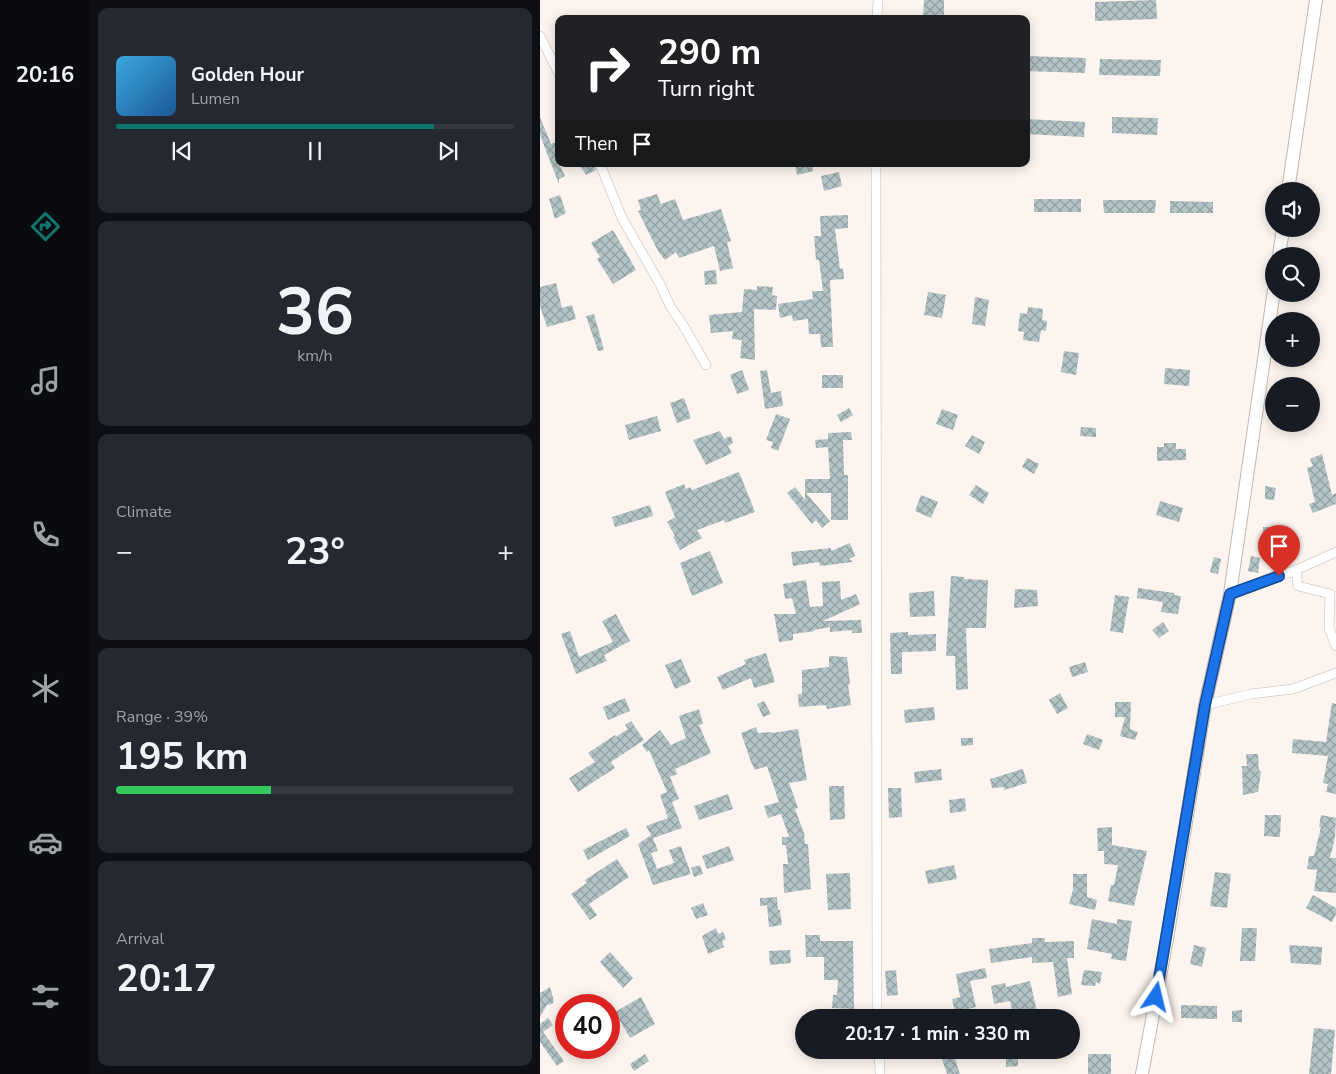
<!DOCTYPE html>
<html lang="en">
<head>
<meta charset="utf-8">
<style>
  :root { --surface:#171b24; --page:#242831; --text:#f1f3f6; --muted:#9ea1a6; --line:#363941; --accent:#0f766e }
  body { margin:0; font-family:"Nunito Sans",sans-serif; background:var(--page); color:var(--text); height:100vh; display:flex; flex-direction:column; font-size:19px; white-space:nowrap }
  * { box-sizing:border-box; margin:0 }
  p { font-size:16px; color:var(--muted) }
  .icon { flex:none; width:28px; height:28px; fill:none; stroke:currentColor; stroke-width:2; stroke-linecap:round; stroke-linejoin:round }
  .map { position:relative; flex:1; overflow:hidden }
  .sheet { display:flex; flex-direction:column; gap:8px; padding:8px; background:#0d0f14; width:450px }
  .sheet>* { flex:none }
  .hud { position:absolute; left:15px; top:15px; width:475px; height:152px; border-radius:10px; box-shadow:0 2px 12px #0003; background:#202124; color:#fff; overflow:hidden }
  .fabs { position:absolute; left:725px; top:182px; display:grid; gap:10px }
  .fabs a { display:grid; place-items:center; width:55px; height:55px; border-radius:50%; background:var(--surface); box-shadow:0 2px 12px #0003; font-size:25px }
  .speed { position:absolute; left:15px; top:994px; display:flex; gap:10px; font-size:25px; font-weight:700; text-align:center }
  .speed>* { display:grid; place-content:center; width:65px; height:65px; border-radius:50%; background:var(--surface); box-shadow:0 2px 12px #0003; line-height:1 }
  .speed .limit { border:8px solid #d22; background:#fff; color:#111 }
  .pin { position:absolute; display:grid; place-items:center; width:42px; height:42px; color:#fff; margin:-51px -21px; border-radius:50% 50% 50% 0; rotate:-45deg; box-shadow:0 0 5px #0007 }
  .pin .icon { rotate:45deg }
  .me { position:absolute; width:55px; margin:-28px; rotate:10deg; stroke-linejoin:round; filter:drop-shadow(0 0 4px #0008) }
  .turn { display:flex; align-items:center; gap:18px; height:105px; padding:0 20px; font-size:22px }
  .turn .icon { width:65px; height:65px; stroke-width:2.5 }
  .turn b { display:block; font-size:35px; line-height:42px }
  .then { display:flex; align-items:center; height:48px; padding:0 20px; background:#0003; gap:10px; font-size:19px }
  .big { font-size:38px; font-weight:700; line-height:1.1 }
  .sheet .card { flex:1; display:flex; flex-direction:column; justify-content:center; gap:8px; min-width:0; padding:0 18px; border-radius:10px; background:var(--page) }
  .sheet .dial { align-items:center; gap:0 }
  .dial b { font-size:65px; line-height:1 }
  .song { display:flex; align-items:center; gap:15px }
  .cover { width:60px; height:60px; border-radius:8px; background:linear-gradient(135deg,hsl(200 70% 55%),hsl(210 70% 35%)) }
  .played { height:5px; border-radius:2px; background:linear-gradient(90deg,var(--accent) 80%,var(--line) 80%) }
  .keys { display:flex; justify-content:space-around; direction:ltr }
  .heat { display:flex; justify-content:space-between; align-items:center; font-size:28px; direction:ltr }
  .charge { height:8px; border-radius:4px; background:linear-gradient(90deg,#34c759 39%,var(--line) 0) }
  .trip { position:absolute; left:255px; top:1009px; width:285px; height:50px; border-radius:25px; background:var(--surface); box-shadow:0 2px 12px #0003; font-weight:700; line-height:50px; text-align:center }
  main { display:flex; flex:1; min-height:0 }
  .menu { display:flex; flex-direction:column; width:90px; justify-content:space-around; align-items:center; background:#090b0e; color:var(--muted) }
  .menu .icon { width:35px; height:35px }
  .menu .current { color:var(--accent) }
  .menu b { font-size:22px; color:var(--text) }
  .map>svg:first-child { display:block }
</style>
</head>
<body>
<main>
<nav class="menu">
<b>20:16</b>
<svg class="icon current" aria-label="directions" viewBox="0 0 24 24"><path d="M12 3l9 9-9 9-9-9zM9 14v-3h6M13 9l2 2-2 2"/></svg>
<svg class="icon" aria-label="music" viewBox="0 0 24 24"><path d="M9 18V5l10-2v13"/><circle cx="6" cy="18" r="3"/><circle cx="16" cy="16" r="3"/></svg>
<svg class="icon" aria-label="phone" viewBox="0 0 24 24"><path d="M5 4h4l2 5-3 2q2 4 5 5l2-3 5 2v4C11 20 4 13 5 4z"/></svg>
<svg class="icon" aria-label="climate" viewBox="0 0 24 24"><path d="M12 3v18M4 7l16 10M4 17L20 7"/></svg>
<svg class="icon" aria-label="car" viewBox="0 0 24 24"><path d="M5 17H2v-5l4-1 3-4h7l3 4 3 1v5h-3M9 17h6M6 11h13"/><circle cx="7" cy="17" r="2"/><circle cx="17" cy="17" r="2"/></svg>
<svg class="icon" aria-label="filters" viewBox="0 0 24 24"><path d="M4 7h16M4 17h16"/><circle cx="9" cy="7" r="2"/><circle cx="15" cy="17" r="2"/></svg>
</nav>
<section class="sheet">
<div class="card">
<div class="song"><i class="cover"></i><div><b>Golden Hour</b><p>Lumen</p></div></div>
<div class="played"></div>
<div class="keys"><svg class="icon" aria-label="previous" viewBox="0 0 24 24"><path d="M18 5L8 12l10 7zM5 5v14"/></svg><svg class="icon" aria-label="pause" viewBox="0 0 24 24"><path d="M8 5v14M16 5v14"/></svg><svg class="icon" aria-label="next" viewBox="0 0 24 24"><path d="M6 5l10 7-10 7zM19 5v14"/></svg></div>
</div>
<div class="card dial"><b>36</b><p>km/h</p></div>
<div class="card"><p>Climate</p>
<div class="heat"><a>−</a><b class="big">23°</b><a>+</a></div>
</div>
<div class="card"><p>Range · 39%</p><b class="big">195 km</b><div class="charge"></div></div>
<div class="card"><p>Arrival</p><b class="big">20:17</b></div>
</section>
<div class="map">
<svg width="796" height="1074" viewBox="0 0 796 1074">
  <defs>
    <pattern id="building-cross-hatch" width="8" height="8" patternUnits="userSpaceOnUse" patternTransform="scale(1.25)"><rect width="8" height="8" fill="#b3c4c6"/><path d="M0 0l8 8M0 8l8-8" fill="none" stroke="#929fa1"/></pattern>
  </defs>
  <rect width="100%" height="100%" fill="#fdf4ef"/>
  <g fill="url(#building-cross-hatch)">
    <polygon points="384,0 404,0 404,19 383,19"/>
    <polygon points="616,0 617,19 555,21 555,2"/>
    <polygon points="486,56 546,58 545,73 486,71"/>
    <polygon points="560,59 621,60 620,76 559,75"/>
    <polygon points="0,117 11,144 19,141 19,164 25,176 19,179 19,184 0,135"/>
    <polygon points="572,117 618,118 617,135 572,133"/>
    <polygon points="486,119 545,122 544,137 486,134"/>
    <polygon points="39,164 54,164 56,170 46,175"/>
    <polygon points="255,164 272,164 273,171 257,175"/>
    <polygon points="299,172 302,186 284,191 281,176"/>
    <polygon points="117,194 121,204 135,199 143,220 181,209 191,241 187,242 193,268 180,271 174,246 139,258 136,252 125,260 118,251 98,211 101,210 98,200"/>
    <polygon points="20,195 26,213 15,219 9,199"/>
    <rect x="494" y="199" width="47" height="13"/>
    <polygon points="563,200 616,200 615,213 564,213"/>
    <polygon points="630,201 673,202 673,213 630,213"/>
    <polygon points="308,215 308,228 295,229 300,269 303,268 304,279 290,280 293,347 281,347 280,334 269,334 268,319 253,321 252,315 240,318 238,304 273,299 272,291 283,291 279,260 276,260 274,236 281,236 280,216"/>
    <polygon points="73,230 96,270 73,284 57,259 60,257 51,243"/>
    <polygon points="176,270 177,284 165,285 164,271"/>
    <polygon points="16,283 22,308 32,305 36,319 7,327 0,306 0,287"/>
    <polygon points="217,286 233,287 232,295 237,296 236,310 214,309 215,360 200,358 202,340 192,339 193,331 171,333 169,315 202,312 204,289 217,290"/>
    <polygon points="388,292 406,295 402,318 384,315"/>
    <polygon points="435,297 449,300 445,326 432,324"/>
    <polygon points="488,307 503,309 502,320 507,321 506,331 501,330 499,342 483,340 484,332 478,331 480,313 487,314"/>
    <polygon points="54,314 64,350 58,351 46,316"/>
    <polygon points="524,351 539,353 536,375 521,372"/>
    <polygon points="625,368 650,370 649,386 624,384"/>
    <polygon points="202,370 209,390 197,394 190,375"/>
    <polygon points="227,370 231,393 241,391 243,406 225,409 220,371"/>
    <rect x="282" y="375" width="21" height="13"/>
    <polygon points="144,398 151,418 137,423 130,403"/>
    <polygon points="309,408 313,415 301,422 297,415"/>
    <polygon points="402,409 418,415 413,430 396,424"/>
    <polygon points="236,414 250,419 238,451 231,448 233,442 226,440"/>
    <polygon points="117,416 121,431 89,440 85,425"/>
    <polygon points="541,427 556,428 556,437 540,436"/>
    <polygon points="180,431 184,439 191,436 193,443 188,446 192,453 166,465 153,440"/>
    <polygon points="311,432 312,440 303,440 304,475 308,475 308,520 291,520 291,493 266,493 290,521 282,528 276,520 272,524 247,493 255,487 265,500 265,479 290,479 288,447 276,448 275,440 288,439 288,433"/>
    <polygon points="432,435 445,442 439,454 425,446"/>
    <polygon points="624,443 636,443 636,449 646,449 646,460 617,461 617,447 624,447"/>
    <polygon points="782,454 792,495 796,493 796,504 773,513 769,504 775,502 767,468 773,466 770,459"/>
    <polygon points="487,458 499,464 494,474 482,467"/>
    <polygon points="199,472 215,512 185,523 184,520 157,530 162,538 140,550 133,537 135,536 127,522 135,517 125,492 144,484 146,489 150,487 152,490"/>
    <polygon points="436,485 449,493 443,504 429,495"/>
    <polygon points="725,486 736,488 734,500 725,499"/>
    <polygon points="381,495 398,502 391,518 375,511"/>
    <polygon points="620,501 643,508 639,522 616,515"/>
    <polygon points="110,505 113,516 75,527 72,517"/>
    <polygon points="723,527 732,527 733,539 723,540"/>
    <polygon points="310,543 315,556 309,559 313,562 280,566 279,562 253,566 251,552 291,548 291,551"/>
    <polygon points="749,547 757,555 752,562 743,554"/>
    <polygon points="170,551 183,583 152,596 140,563"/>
    <polygon points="711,556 720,558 718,573 708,571"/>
    <polygon points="674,557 681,559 678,574 670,572"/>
    <polygon points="411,576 424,577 424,579 448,580 446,628 426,628 428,689 416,690 415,656 406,656"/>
    <polygon points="266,580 270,607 283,606 282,582 300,581 301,600 316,594 320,604 283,621 321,620 322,633 312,633 312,630 290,632 290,627 274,630 275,631 253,634 253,640 239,642 234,614 256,614 252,598 245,599 243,584"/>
    <polygon points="598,588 634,593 634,595 641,596 638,614 621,612 623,602 597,598"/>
    <polygon points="475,589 497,590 498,606 474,608"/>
    <polygon points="394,591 395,616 370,617 369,593"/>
    <polygon points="575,595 589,597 583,633 570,631"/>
    <polygon points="76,614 90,641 64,655 67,661 36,674 21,634 30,631 39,657 73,642 62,621"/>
    <polygon points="623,622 629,631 619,638 612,630"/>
    <polygon points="368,632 368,635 396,634 396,651 362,652 362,674 351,674 350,633"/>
    <polygon points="226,653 235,682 214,688 211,678 183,690 177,677 206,664 204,660"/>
    <polygon points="289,656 307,657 310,684 308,685 311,705 287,709 286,705 259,707 258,694 262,694 262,670 289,667"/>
    <polygon points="141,659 151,682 135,689 125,665"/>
    <polygon points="545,662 548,672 532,677 529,667"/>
    <polygon points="520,693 528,708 517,714 509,700"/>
    <polygon points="85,698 90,711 68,720 63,707"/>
    <polygon points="224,701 231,714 223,717 217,704"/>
    <polygon points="575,702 591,702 590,729 598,732 595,740 580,736 585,717 575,717"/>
    <polygon points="792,703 796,704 796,794 786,792 788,784 783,783 788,756 752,753 753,739 786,742"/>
    <polygon points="394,707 395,720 365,723 364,710"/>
    <polygon points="159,709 163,724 159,725 171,753 135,769 137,774 130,777 139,799 132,802 142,828 113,838 118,851 111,853 117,869 134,863 129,850 141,846 151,874 113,885 98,844 111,835 106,826 128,818 120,795 127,792 109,750 107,752 102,745 120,730 131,745 146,738 139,716"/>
    <polygon points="91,721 104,740 71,762 75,768 38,792 29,778 55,762 48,753 75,735 76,737 88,729 85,725"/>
    <polygon points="216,727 218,733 231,732 232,733 258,729 267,780 249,783 258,808 255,809 264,833 265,844 268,844 271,889 244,893 243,864 248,864 246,845 242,845 242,837 249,837 241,814 228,818 224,806 239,802 227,766 215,770 211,762 201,733"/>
    <polygon points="547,734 563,740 559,750 543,744"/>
    <polygon points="421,738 433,738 433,745 421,746"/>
    <polygon points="706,754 718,754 719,770 721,772 718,792 703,795 702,766 707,766"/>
    <polygon points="401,769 402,780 375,783 374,772"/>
    <polygon points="483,769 487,783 464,790 464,787 452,788 450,779"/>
    <polygon points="289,786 304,786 305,819 290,820"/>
    <polygon points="348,788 361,788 362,817 349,818"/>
    <polygon points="188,794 193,809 159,820 154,806"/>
    <polygon points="425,798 426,811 410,813 409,800"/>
    <polygon points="725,815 741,815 740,837 724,836"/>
    <polygon points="781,815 796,818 795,837 790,858 796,858 796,893 774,891 777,870 767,869 769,856 774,856 781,827 779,827"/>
    <polygon points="572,827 572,845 607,851 594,906 568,901 571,885 574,885 578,865 564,864 564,851 558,851 557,828"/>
    <polygon points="86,828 90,836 48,860 43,850"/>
    <polygon points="189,846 194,860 167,869 162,856"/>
    <polygon points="77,859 89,877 49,904 57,915 50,920 31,894 47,883 45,880"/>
    <polygon points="160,865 163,874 154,877 151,868"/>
    <polygon points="414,865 417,879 388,884 385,871"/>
    <polygon points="675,872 691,874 687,908 670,906"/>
    <polygon points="310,873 311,909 288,910 286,874"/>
    <polygon points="533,874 547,874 547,897 557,900 555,910 529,904 533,890"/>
    <polygon points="773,895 796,908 796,914 792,922 766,908"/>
    <polygon points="237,897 238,910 240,910 242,925 229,927 227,905 220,906 220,898"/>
    <polygon points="163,903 168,915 156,919 151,908"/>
    <polygon points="552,919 577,924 577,919 592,921 586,961 571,959 572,954 547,949"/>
    <polygon points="176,928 178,934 183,932 186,939 182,941 184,947 168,954 162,936"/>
    <polygon points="702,928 717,928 715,961 700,961"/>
    <polygon points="265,935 280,935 280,941 313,941 314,1009 292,1008 293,995 297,995 298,980 284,980 284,957 266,957"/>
    <polygon points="492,938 505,938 505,942 534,941 534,958 527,958 532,994 518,997 513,962 492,963 492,957 451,963 449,949 492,943"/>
    <polygon points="654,945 666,948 662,967 650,964"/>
    <polygon points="749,945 782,947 781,965 751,963"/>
    <polygon points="250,950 251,963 230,965 229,951"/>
    <polygon points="70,952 93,978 83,988 60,962"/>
    <polygon points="445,968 447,978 430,981 436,1007 415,1012 412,999 420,997 416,974"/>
    <polygon points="356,970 358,995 347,996 345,971"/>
    <polygon points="544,970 562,972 560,984 556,982 555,986 541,985"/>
    <polygon points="490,981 498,1016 474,1018 470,1001 454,1004 451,986 465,983 466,987"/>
    <polygon points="10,987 14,1001 12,1004 7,1005 0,1017 0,993"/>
    <polygon points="101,997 115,1024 90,1038 75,1012"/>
    <polygon points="641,1005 677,1006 677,1019 641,1018"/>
    <polygon points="368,1009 370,1018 343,1018 343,1013"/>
    <polygon points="702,1010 702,1022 692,1022 692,1011"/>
    <polygon points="8,1018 13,1025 3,1032 24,1061 17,1066 0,1042 0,1024"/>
    <polygon points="774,1028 795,1030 791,1074 769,1074"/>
    <polygon points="292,1050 322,1050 322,1056 293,1058"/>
    <polygon points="399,1050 412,1050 420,1074 407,1074"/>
    <polygon points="466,1050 478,1050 478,1066 466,1067"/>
    <polygon points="105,1054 109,1061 94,1071 90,1064"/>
    <rect x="548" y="1054" width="23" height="20"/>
  </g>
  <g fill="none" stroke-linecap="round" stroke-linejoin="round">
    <g stroke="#c5b7b0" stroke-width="10">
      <g id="street">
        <polyline points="337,19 338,0"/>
        <polyline points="0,36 19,74"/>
        <polyline points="60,164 82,218 121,286 130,306 143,325 166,365"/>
        <polyline points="336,164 337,1018"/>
        <polyline points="756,570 758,586 790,594 789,628 796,646"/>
        <polyline points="690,594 756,570 796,552"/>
        <polyline points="665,705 711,694 753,689 796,673"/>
        <polyline points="339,1050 340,1074"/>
      </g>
    </g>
    <g stroke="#c5b7b0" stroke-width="14">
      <g id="secondary">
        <polyline points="748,191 776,0"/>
        <polyline points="739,256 743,229"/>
        <polyline points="602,1074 627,939 665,705 690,594 734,290"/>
      </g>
    </g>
    <use href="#street" stroke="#fff" stroke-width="9"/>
    <use href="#secondary" stroke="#fff" stroke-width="12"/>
  </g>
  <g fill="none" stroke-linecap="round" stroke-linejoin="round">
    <g stroke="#114b97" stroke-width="12">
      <polyline id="route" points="616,997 665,705 690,594 739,576"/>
    </g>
    <use href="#route" stroke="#1a73e8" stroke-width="9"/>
  </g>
</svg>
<div class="fabs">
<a><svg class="icon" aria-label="sound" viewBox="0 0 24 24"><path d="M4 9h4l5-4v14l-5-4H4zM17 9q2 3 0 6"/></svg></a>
<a><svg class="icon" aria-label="search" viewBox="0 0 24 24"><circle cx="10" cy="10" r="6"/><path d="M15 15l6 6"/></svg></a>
<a>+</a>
<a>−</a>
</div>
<div class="speed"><div class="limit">40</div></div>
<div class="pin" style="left:739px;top:576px;background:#d93025"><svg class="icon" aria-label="arrive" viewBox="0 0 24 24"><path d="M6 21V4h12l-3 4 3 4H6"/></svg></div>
<svg class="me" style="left:616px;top:997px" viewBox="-20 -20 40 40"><path d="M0-17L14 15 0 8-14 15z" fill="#1a73e8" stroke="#fff" stroke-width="4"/></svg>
<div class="trip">20:17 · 1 min · 330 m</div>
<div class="hud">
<div class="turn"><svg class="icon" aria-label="right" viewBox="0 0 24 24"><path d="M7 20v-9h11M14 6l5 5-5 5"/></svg><div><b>290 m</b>Turn right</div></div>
<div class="then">Then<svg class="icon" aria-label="arrive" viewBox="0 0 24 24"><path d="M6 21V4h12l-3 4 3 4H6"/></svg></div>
</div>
</div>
</main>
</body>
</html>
